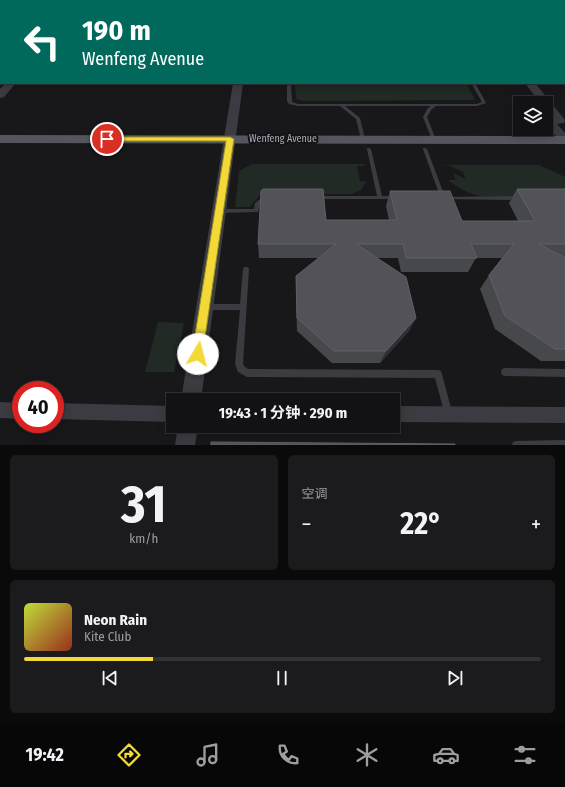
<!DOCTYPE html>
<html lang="zh">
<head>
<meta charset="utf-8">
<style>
  :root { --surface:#121214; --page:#1b1b1d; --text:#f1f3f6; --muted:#9c9ea0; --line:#313234; --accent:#f2d938 }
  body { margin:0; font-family:"Fira Sans Condensed","Noto Sans SC",sans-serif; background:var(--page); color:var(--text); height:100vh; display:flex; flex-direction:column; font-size:15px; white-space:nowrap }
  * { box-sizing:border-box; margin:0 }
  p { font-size:13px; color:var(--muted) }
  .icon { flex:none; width:22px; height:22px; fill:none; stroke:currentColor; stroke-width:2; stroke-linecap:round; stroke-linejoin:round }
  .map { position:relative; height:445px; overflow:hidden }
  .side { display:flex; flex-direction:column; gap:10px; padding:10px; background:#0a0a0b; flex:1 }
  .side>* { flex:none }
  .hud { position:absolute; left:0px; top:0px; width:565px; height:84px; box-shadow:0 2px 10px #0003,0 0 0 1px var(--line); background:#00695c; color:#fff; overflow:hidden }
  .buttons { position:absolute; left:513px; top:96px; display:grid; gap:8px }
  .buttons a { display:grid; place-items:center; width:40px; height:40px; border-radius:0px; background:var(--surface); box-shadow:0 2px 10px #0003,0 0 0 1px var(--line); font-size:20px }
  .speed { position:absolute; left:12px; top:381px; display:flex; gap:8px; font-size:20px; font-weight:700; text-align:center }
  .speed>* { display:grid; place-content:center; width:52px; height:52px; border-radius:50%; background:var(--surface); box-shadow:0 2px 10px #0003,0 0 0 1px var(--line); line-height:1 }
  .speed .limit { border:6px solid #d22; background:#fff; color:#111 }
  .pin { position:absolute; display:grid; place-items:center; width:34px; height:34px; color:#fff; margin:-17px; border:2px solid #fff; border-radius:50%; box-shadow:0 1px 4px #0007 }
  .me { position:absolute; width:44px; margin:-22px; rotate:8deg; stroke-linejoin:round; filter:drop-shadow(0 0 3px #0008) }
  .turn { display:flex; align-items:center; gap:14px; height:84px; padding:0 16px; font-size:18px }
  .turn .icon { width:52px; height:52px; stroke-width:2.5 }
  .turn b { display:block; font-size:28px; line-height:34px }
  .big { font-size:30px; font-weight:700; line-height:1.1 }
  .side .widget { flex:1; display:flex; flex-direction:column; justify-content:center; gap:6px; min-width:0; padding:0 14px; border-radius:6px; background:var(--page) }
  .side .dial { align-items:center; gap:0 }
  .dial b { font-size:52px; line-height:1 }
  .song { display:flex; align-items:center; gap:12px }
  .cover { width:48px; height:48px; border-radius:6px; background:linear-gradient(135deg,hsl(70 70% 55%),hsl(10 70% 35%)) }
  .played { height:4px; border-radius:2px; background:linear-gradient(90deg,var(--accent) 25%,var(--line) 25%) }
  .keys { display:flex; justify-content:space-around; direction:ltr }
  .heat { display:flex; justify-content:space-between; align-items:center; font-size:22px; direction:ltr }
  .side .tiles { flex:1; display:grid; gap:10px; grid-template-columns:1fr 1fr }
  .widget:last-child { grid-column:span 2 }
  .trip { position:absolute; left:166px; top:393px; width:234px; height:40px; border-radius:0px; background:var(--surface); box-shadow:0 2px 10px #0003,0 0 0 1px var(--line); font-weight:700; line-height:40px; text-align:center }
  .tab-bar { display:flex; height:64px; justify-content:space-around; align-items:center; background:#070708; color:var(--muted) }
  .tab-bar .icon { width:28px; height:28px }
  .tab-bar .current { color:var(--accent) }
  .tab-bar b { font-size:18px; color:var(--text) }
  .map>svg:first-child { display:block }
</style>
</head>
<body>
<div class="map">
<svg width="565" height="445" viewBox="0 0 565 445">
  <rect width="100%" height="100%" fill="#18181a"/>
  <g fill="#222a25">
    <polygon points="295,83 466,83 475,100 304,101 296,99"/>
    <polygon points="252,164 364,164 364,166 357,166 360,181 366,182 361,190 352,194 260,195 250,207 235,207 239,171"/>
    <path d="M442 165H539L565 177V196H480C467 193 458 188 448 180H456L453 173 466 179 463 172 451 166Z"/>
    <polygon points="158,322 184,323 174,372 145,372"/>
  </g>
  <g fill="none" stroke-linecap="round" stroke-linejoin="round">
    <g fill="#3b3b41" fill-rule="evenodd">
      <polygon points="287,83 291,83 292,102 298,104 477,104 482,102 471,83 475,83 486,103 477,106 436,106 431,110 427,117 436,140 434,141 432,140 423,117 428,108 431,106 345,106 360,118 365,139 363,140 361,139 356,119 340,106 298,106 289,104 287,101"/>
      <polygon points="367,148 369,148 371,149 382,196 394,196 397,198 396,199 315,199 314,198 317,196 377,196 367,149"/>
      <polygon points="423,148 425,148 427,149 445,197 518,196 521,198 518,200 441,199 423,149"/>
      <polygon points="266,195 269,197 260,205 258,212 220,213 217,211 220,209 254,209 255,203"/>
      <polygon points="244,267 248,267 249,269 243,364 244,366 248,369 438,370 441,371 442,374 452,412 451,415 448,416 445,415 435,378 247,377 238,372 235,364 240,310 206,310 204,309 203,307 204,305 206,304 240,304 243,269"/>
      <polygon points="505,368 565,369 565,377 505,376 502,375 501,372 502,369"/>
      <polygon points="565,440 565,445 512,445 513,442 516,441"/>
    </g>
    <g fill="#3b3b41" fill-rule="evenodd">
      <polygon points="0,402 21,403 21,419 0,418"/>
      <polygon points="55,403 173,406 173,422 55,419"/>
      <polygon points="393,406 565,407 565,423 393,422"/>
    </g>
    <g fill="#3b3b41" fill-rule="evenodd">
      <polygon points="0,0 4,0 5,1 1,1 0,3"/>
      <polygon points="81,0 89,0 80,1"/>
      <polygon points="460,0 468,0 469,1 461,1"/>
      <polygon points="561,0 565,0 565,4 564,1"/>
      <polygon points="6,83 16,83 4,97 0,98 0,89"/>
      <polygon points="233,83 243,83 201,400 181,400"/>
      <polygon points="525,83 535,83 565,120 564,123 557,124 565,133 565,144 561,143 546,123 546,113 548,113 546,111 546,103 540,103"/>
      <polygon points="178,426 198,426 195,445 175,445"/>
    </g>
    <polygon fill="#55555e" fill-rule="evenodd" points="0,135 565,136 565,144 0,143"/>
  </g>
  <polygon fill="#47484c" points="517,189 565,189 565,361 541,361 495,329 480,289 489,275 502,258 476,258 468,272 401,272 398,258 377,258 416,318 409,331 380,363 332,363 297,331 296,290 296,276 319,258 259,258 258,244 326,220 389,220 386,206 390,191 462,221 518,221 509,203"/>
  <polygon fill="#303033" points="416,318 409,331 380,363 386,351"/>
  <g fill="#525258" stroke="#606067">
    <polygon points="152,0 234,1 151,1"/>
    <polygon points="263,189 323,189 326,220 397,220 390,191 450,191 462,221 535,221 517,189 565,189 565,244 539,244 565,258 565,349 555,349 505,316 489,275 514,244 471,244 477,258 406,258 403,244 356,244 406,277 416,318 386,351 334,351 297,318 296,276 336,244 258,244 261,191"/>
    <polygon points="211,442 455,444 455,445 211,445"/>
  </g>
  <polygon fill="#f2d938" stroke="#9d8d24" points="105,137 230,137 234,139 202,358 198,359 194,358 192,354 226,141 107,141 105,140"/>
  <g text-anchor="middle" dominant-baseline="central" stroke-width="4" stroke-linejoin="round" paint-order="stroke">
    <g font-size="10" fill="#aaacba" stroke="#131315">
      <text x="283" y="139">Wenfeng Avenue</text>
    </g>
  </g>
</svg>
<div class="buttons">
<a><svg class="icon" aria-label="layers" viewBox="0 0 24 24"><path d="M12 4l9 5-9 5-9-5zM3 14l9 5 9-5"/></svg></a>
</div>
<div class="speed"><div class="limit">40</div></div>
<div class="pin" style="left:107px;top:139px;background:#d93025"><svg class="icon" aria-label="arrive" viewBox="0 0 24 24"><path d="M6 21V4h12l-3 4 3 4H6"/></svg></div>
<svg class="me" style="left:198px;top:354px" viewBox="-20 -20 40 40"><circle r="19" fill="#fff"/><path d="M0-13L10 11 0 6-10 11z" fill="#f2d938"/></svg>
<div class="trip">19:43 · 1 分钟 · 290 m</div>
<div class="hud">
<div class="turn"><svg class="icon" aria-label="left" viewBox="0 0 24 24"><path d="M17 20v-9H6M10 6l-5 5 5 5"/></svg><div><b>190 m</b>Wenfeng Avenue</div></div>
</div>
</div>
<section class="side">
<div class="tiles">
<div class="widget dial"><b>31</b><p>km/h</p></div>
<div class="widget"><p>空调</p>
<div class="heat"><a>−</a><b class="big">22°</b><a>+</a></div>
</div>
<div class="widget">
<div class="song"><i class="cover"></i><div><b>Neon Rain</b><p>Kite Club</p></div></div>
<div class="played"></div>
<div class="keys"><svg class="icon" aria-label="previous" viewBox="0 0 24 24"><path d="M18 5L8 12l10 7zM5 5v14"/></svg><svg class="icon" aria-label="pause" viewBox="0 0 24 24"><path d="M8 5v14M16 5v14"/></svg><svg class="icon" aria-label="next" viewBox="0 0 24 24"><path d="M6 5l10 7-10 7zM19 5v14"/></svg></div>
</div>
</div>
</section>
<nav class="tab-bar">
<b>19:42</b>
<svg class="icon current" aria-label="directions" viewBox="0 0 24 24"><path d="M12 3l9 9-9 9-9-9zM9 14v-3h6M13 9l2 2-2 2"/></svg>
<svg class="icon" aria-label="music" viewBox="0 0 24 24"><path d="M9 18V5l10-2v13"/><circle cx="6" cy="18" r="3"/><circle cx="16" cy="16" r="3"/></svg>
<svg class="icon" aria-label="phone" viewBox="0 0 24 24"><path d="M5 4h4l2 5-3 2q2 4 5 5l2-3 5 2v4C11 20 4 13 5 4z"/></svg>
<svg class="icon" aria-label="climate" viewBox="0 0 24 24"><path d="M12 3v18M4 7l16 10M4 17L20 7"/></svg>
<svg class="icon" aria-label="car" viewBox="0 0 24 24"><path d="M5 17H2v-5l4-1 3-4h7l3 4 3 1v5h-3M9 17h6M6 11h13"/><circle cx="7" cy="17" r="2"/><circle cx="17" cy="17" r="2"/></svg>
<svg class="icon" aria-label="filters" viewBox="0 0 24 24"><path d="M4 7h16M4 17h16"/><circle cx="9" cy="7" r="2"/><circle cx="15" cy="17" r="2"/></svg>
</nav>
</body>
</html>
